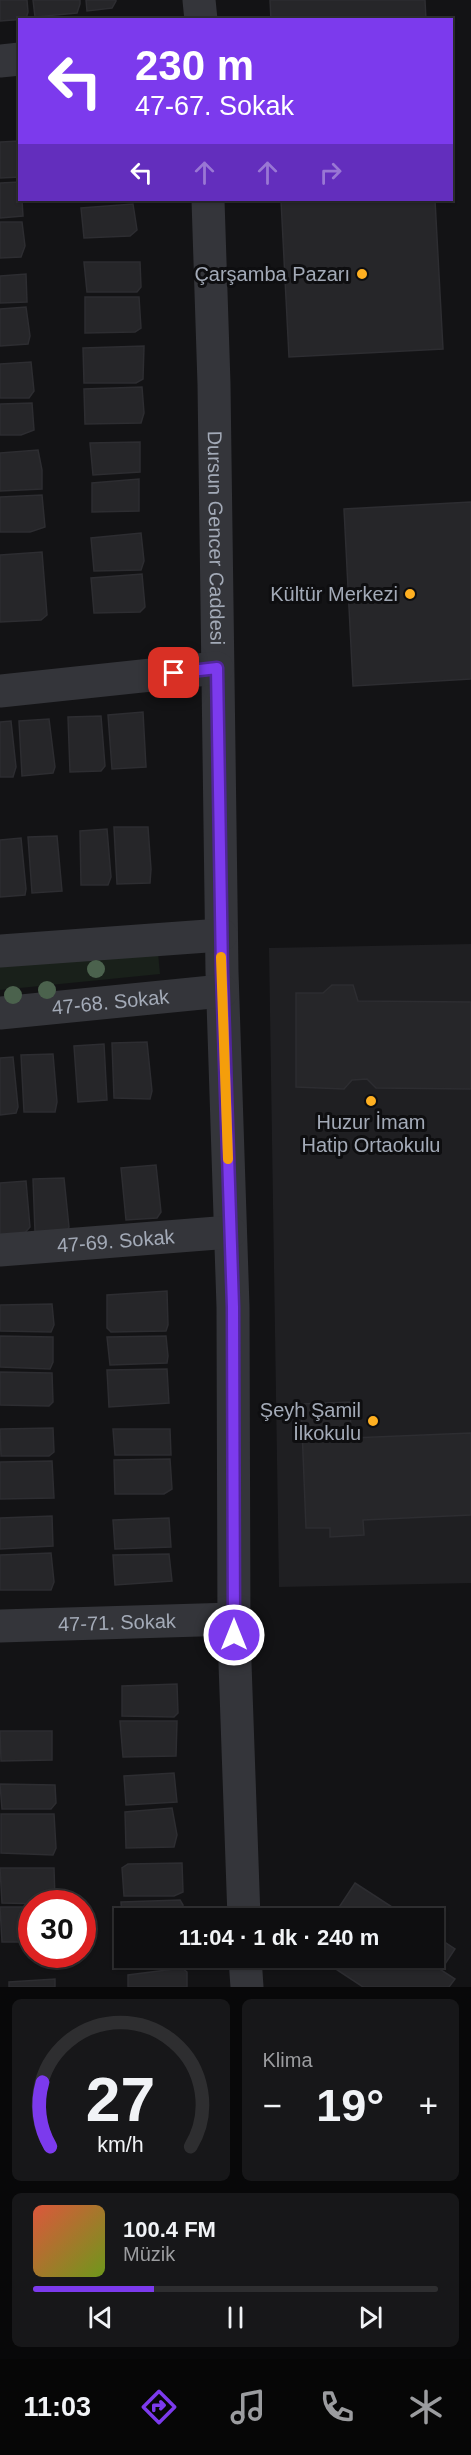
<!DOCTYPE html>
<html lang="tr">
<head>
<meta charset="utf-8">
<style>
  :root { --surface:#0e0e10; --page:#171719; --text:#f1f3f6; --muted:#9b9c9f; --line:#2e2e30; --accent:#7c3aed }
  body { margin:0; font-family:Helvetica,sans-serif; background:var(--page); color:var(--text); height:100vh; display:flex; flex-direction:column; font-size:22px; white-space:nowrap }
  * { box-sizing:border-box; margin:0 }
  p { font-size:20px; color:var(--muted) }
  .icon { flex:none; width:33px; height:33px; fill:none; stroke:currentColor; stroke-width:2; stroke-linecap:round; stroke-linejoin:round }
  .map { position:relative; height:1987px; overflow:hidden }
  .side { display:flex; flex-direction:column; gap:12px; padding:12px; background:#080809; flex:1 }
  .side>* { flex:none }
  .hud { position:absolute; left:18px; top:18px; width:435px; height:183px; border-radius:0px; box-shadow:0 2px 4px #0004,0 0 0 2px var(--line); background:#7c3aed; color:#fff; overflow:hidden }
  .speed { position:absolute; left:18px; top:1890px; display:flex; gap:12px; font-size:30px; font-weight:700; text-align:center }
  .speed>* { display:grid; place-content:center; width:78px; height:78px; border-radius:50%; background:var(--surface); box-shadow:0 2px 4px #0004,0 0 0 2px var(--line); line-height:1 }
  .speed .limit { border:9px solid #d22; background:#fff; color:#111 }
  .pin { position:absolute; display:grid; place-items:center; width:51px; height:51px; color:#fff; margin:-26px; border-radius:12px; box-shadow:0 3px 9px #0006 }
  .me { position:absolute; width:66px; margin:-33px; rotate:0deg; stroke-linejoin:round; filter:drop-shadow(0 0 4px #0008) }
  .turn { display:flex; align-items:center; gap:21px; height:126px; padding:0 18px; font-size:27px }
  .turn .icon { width:78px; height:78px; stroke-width:2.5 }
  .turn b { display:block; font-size:42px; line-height:51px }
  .lanes { display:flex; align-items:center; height:57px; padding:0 18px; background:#0003; justify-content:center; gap:30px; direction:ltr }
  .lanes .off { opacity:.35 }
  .big { font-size:45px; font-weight:600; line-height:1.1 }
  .side .tile { flex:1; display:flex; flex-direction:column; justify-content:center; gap:9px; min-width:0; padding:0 21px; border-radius:9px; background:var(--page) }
  .side .dial { align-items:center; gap:0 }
  .dial svg { height:156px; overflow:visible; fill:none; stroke:var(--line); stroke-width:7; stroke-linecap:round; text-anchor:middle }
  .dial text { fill:var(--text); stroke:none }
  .song { display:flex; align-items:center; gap:18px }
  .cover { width:72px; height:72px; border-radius:9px; background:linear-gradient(135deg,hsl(10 70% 55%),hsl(80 70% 35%)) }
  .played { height:6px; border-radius:3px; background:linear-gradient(90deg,var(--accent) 30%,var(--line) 30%) }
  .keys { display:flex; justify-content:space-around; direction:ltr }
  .heat { display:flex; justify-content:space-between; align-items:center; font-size:33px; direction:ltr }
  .side .tiles { flex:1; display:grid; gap:12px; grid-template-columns:1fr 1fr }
  .tile:last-child { grid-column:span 2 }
  .trip { position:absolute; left:114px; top:1908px; width:330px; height:60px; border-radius:0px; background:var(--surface); box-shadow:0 2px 4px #0004,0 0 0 2px var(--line); font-weight:600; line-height:60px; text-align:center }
  .tabs { display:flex; height:96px; justify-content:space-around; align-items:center; background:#060606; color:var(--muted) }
  .tabs .icon { width:42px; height:42px }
  .tabs .current { color:var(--accent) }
  .tabs b { font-size:27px; color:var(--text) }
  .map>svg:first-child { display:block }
</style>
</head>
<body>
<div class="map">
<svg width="471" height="1987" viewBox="0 0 471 1987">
  <rect width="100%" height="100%" fill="#131315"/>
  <polygon fill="#1f1f22" points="471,944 471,1583 279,1587 269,948"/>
  <polygon fill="#19201a" points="158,953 160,974 0,990 0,967"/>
  <g fill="#262629" stroke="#2d2d31" stroke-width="1.5">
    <polygon points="0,0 27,0 28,12 26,19 0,21"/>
    <polygon points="33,0 80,0 80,4 77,13 35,17"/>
    <polygon points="86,0 116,0 116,1 112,8 87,11"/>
    <polygon points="270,0 425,0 426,20 271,20"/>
    <polygon points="20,141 20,177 0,178 0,142"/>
    <polygon points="20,182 20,200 22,200 23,216 0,218 0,183"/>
    <polygon points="281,200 435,200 443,349 289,357"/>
    <polygon points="133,204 137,230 130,236 84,238 81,208"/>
    <polygon points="0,222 22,222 25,246 21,257 0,258"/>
    <polygon points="84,262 140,262 141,287 137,292 87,292"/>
    <polygon points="26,274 27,302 0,303 0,276"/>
    <polygon points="85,297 139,297 141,328 135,332 85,333"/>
    <polygon points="26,307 30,336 28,344 0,346 0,309"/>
    <polygon points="144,346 143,379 136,383 84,383 83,348"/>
    <polygon points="31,362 34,391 29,398 0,398 0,364"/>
    <polygon points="142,387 144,413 141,423 85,424 84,389"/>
    <polygon points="32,403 34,430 21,435 0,435 0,404"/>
    <polygon points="140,442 140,472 93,475 90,443"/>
    <polygon points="38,450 42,470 42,489 0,491 0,453"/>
    <polygon points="139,479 139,511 92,512 92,483"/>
    <polygon points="42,495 45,527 30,532 0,532 0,497"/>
    <polygon points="471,502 471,679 353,686 344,509"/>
    <polygon points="141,533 144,561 141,570 94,571 91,538"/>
    <polygon points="42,552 47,615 41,620 0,622 0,555"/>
    <polygon points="142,574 145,607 140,612 94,613 91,578"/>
    <polygon points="143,712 146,767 112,769 108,715"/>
    <polygon points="101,716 105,766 101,771 70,772 68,717"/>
    <polygon points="49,719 55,767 53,773 22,776 19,721"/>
    <polygon points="11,721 16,767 13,777 0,777 0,722"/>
    <polygon points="114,827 148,827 151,869 150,883 117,884"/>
    <polygon points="107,829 111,877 108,885 81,885 80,831"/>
    <polygon points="57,836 62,891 32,893 28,837"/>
    <polygon points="21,838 26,889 25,895 0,897 0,840"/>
    <polygon points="332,985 353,985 358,1001 471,1002 471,1089 376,1088 367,1079 352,1080 344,1089 296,1087 296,993 323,993"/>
    <polygon points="147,1042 152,1091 150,1099 114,1098 112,1043"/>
    <polygon points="104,1044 107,1100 78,1102 74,1046"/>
    <polygon points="53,1054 57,1102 55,1112 24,1112 21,1055"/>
    <polygon points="13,1057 18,1107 16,1113 0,1115 0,1058"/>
    <polygon points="156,1165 161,1212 157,1218 126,1220 121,1168"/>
    <polygon points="64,1178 69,1227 66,1232 35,1232 33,1179"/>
    <polygon points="26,1181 30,1227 23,1235 0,1235 0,1183"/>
    <polygon points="167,1291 168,1325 166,1331 111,1332 107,1328 107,1295"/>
    <polygon points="52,1304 54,1325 51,1332 0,1331 0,1305"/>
    <polygon points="0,1336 53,1337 53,1362 50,1369 0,1367"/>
    <polygon points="166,1336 168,1356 167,1363 110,1365 107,1337"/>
    <polygon points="167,1369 169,1403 109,1407 107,1370"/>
    <polygon points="0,1372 52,1373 53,1402 49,1406 0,1405"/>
    <polygon points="350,1402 351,1438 471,1433 471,1515 363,1520 364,1535 330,1537 330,1528 306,1528 301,1404"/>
    <polygon points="53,1428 54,1452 49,1456 1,1456 0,1429"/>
    <polygon points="113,1429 170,1429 171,1455 115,1455"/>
    <polygon points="170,1459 172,1489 164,1494 115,1494 114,1460"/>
    <polygon points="52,1461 54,1498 0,1499 0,1462"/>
    <polygon points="52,1516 53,1546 0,1549 0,1518"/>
    <polygon points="169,1518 171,1547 115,1549 113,1520"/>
    <polygon points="51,1553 54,1582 51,1590 0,1590 0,1555"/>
    <polygon points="169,1554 172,1581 115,1585 113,1555"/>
    <polygon points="177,1684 178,1713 174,1717 122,1716 122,1686"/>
    <polygon points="120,1721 177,1721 176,1756 123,1757"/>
    <polygon points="0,1731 52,1731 52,1760 1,1761"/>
    <polygon points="174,1773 177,1802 126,1805 124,1776"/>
    <polygon points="0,1784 55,1785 56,1803 51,1809 2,1809"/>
    <polygon points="172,1808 177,1835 174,1847 126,1848 125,1812"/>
    <polygon points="1,1814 54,1814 56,1848 53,1855 1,1853"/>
    <polygon points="182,1863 183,1892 174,1896 124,1896 122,1868 128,1864"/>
    <polygon points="0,1868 54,1868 55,1899 49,1904 2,1903"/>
    <polygon points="355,1883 409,1918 332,1918"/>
    <polygon points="180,1900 183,1905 183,1918 124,1918 124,1937 123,1937 121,1902"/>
    <polygon points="0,1907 32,1907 32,1942 2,1942"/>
    <polygon points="434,1935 455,1949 441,1970 455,1979 449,1987 363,1987 319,1958 434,1958"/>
    <polygon points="182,1968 187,1972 187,1987 128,1987 128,1975"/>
    <polygon points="55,1979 55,1987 9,1987 9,1982"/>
  </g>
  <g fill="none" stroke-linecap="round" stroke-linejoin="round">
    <g stroke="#34353a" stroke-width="33">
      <polyline points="199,0 201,20"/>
      <polyline points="0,61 20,59"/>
      <path id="s1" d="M208 200 214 384 222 972 233 1307 234 1635 244 1918"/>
      <polyline points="0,691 217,668"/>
      <polyline points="0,951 221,935"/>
      <path id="s2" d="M0 1013 222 991"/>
      <path id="s3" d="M0 1250 230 1232"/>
      <path id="s4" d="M0 1626 233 1619"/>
      <polyline points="245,1958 247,1987"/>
    </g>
  </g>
  <g fill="#4b624d">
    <circle cx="96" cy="969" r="9"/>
    <circle cx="47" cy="990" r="9"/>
    <circle cx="13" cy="995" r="9"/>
  </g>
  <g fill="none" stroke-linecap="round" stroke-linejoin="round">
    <g stroke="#51269a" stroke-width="15">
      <polyline id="route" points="174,673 217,668 222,972 233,1307 234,1635"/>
    </g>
    <use href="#route" stroke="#7c3aed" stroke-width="10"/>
    <polyline stroke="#f59e0b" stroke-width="10" points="221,957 228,1159"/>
  </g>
  <g fill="#ffb021" stroke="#0e0e10" stroke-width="2">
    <circle cx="362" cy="274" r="6"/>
    <circle cx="410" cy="594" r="6"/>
    <circle cx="371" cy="1101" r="6"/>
    <circle cx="373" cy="1421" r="6"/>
  </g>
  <g text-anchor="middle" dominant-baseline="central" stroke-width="6" stroke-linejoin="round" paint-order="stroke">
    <g font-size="20" fill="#a3aab7" stroke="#0e0e10" text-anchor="end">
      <text x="350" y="274">Çarşamba Pazarı</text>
      <text x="398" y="594">Kültür Merkezi</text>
      <text x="371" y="1122" text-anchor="middle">Huzur İmam<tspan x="371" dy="23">Hatip Ortaokulu</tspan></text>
      <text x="361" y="1410">Şeyh Şamil<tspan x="361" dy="23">İlkokulu</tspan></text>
    </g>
    <g font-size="20" fill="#a3aab7" stroke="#0e0e10">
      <text stroke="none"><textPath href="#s1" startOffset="338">Dursun Gencer Caddesi</textPath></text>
      <text stroke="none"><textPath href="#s2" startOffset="111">47-68. Sokak</textPath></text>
      <text stroke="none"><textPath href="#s3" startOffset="116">47-69. Sokak</textPath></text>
      <text stroke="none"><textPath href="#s4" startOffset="117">47-71. Sokak</textPath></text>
    </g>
  </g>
</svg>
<div class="speed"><div class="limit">30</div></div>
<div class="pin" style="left:174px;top:673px;background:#d93025"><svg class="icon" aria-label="arrive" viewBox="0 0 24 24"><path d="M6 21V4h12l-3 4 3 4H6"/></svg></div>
<svg class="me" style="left:234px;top:1635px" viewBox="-20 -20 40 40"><circle r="17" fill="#7c3aed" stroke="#fff" stroke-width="3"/><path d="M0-11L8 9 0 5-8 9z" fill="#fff"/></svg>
<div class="trip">11:04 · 1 dk · 240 m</div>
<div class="hud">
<div class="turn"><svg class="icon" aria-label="left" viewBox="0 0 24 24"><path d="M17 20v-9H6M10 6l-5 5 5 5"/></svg><div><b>230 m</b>47-67. Sokak</div></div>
<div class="lanes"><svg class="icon" aria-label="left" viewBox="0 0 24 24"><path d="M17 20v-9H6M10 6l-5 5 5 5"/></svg><svg class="icon off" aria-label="ahead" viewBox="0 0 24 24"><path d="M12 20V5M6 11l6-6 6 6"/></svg><svg class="icon off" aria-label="ahead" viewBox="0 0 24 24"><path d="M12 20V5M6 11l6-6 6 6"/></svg><svg class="icon off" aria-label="right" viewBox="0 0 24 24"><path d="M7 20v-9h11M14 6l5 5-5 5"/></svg></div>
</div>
</div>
<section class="side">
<div class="tiles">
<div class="tile dial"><svg viewBox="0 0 100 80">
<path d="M14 69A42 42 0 1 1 86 69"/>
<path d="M14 69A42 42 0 0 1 10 36" stroke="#7c3aed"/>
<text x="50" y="56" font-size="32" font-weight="700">27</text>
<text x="50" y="72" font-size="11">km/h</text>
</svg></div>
<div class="tile"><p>Klima</p>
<div class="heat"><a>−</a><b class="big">19°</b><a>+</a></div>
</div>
<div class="tile">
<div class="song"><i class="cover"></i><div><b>100.4 FM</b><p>Müzik</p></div></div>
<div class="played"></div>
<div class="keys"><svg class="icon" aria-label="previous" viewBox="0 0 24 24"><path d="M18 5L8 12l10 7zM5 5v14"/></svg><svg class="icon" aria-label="pause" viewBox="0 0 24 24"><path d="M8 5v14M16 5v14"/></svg><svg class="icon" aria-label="next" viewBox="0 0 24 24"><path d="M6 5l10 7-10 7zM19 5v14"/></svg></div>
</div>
</div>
</section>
<nav class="tabs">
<b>11:03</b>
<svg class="icon current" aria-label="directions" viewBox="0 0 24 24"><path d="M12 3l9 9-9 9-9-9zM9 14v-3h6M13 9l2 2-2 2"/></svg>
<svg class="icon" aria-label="music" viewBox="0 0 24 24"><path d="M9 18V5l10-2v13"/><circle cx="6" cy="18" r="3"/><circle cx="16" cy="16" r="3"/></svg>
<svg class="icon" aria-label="phone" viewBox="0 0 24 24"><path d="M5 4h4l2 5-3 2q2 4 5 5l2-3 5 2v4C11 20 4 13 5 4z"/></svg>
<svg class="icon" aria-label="climate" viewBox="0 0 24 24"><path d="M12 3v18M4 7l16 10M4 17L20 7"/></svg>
</nav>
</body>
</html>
